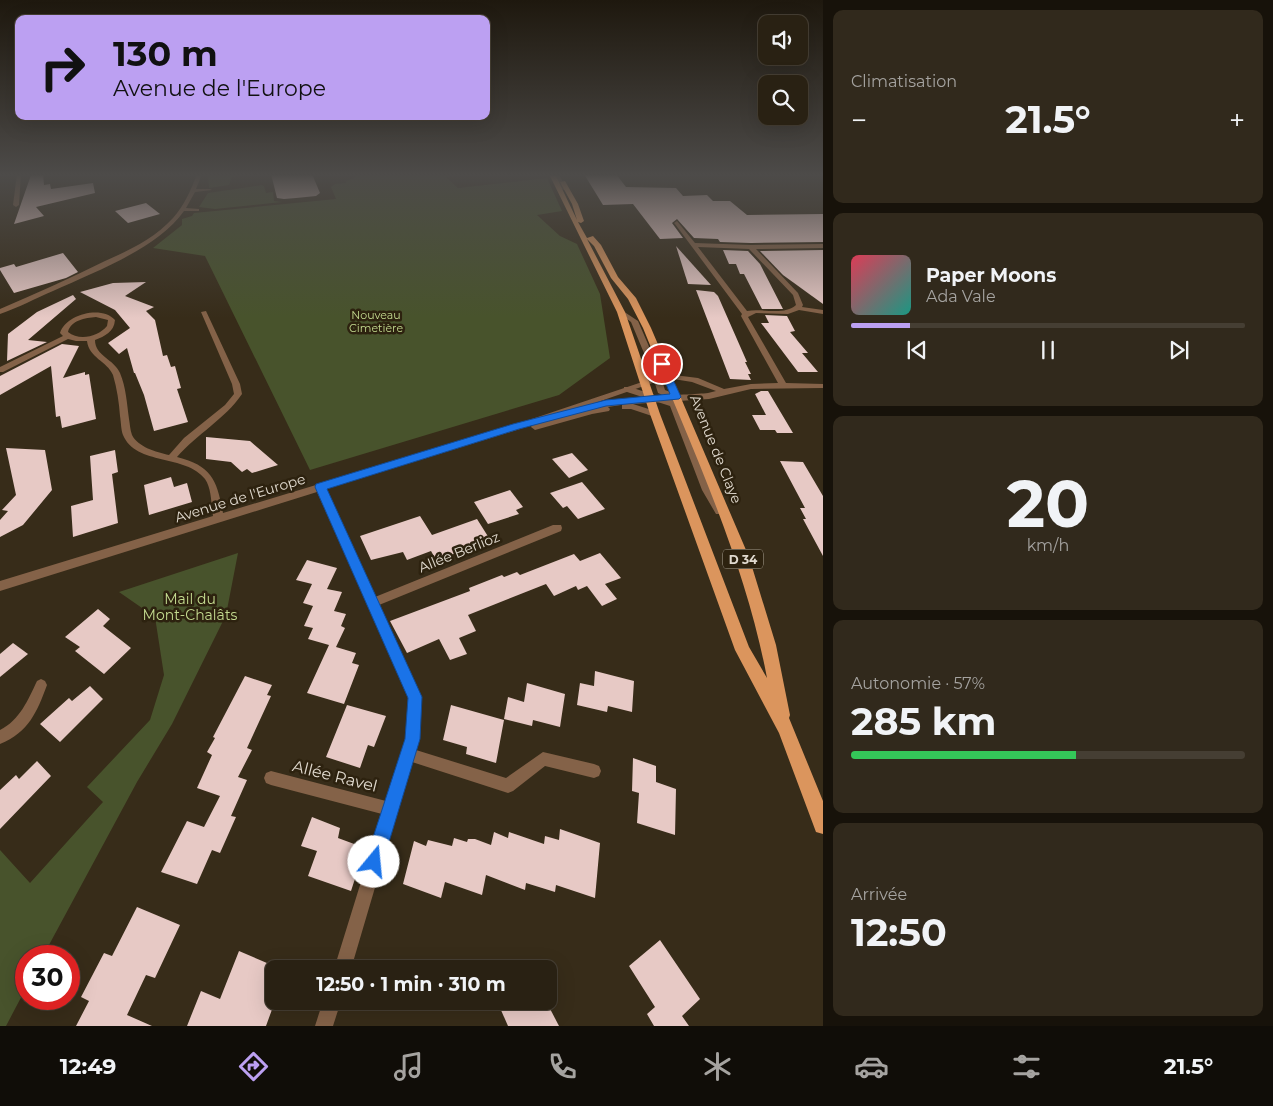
<!DOCTYPE html>
<html lang="fr">
<head>
<meta charset="utf-8">
<style>
  :root { --surface:#292113; --page:#31291c; --text:#f1f3f6; --muted:#a5a3a0; --line:#453e33; --accent:#bca0f2 }
  body { margin:0; font-family:Montserrat,sans-serif; background:var(--page); color:var(--text); height:100vh; display:flex; flex-direction:column; font-size:19px; white-space:nowrap }
  * { box-sizing:border-box; margin:0 }
  p { font-size:16px; color:var(--muted) }
  .icon { flex:none; width:28px; height:28px; fill:none; stroke:currentColor; stroke-width:2; stroke-linecap:round; stroke-linejoin:round }
  .map { position:relative; flex:1; overflow:hidden }
  .panel { display:flex; flex-direction:column; gap:10px; padding:10px; background:#17120a; width:450px }
  .panel>* { flex:none }
  .banner { position:absolute; left:15px; top:15px; width:475px; height:105px; border-radius:10px; box-shadow:0 5px 20px #0002,0 0 0 1px var(--line); background:#bca0f2; color:#111; overflow:hidden }
  .buttons { position:absolute; left:758px; top:15px; display:grid; gap:10px }
  .buttons a { display:grid; place-items:center; width:50px; height:50px; border-radius:10px; background:var(--surface); box-shadow:0 5px 20px #0002,0 0 0 1px var(--line); font-size:25px }
  .speed { position:absolute; left:15px; top:945px; display:flex; gap:10px; font-size:25px; font-weight:700; text-align:center }
  .speed>* { display:grid; place-content:center; width:65px; height:65px; border-radius:50%; background:var(--surface); box-shadow:0 5px 20px #0002,0 0 0 1px var(--line); line-height:1 }
  .speed .limit { border:8px solid #d22; background:#fff; color:#111 }
  .pin { position:absolute; display:grid; place-items:center; width:42px; height:42px; color:#fff; margin:-21px; border:2px solid #fff; border-radius:50%; box-shadow:0 1px 5px #0007 }
  .me { position:absolute; width:55px; margin:-28px; rotate:17deg; stroke-linejoin:round; filter:drop-shadow(0 0 4px #0008) }
  .turn { display:flex; align-items:center; gap:18px; height:105px; padding:0 15px; font-size:22px }
  .turn .icon { width:65px; height:65px; stroke-width:2.5 }
  .turn b { display:block; font-size:35px; line-height:42px }
  .big { font-size:38px; font-weight:700; line-height:1.1 }
  .panel .widget { flex:1; display:flex; flex-direction:column; justify-content:center; gap:8px; min-width:0; padding:0 18px; border-radius:10px; background:var(--page) }
  .panel .dial { align-items:center; gap:0 }
  .dial b { font-size:65px; line-height:1 }
  .song { display:flex; align-items:center; gap:15px }
  .cover { width:60px; height:60px; border-radius:8px; background:linear-gradient(135deg,hsl(350 70% 55%),hsl(170 70% 35%)) }
  .played { height:5px; border-radius:2px; background:linear-gradient(90deg,var(--accent) 15%,var(--line) 15%) }
  .keys { display:flex; justify-content:space-around; direction:ltr }
  .heat { display:flex; justify-content:space-between; align-items:center; font-size:28px; direction:ltr }
  .charge { height:8px; border-radius:4px; background:linear-gradient(90deg,#34c759 57%,var(--line) 0) }
  .trip { position:absolute; left:265px; top:960px; width:292px; height:50px; border-radius:10px; background:var(--surface); box-shadow:0 5px 20px #0002,0 0 0 1px var(--line); font-weight:700; line-height:50px; text-align:center }
  .menu { display:flex; height:80px; justify-content:space-around; align-items:center; background:#100d08; color:var(--muted) }
  .menu .icon { width:35px; height:35px }
  .menu .on { color:var(--accent) }
  .menu b { font-size:22px; color:var(--text) }
  main { display:flex; flex:1; min-height:0 }
  .map>svg:first-child { display:block }
</style>
</head>
<body>
<main>
<div class="map">
<svg width="823" height="1026" viewBox="0 0 823 1026">
  <rect width="100%" height="100%" fill="#372c19"/>
  <g fill="#48532c">
    <polygon points="219,174 258,174 232,177 229,185 209,188 208,176"/>
    <polygon points="356,174 474,174 446,177 458,188 547,178 562,211 537,215 560,236 577,244 600,294 610,358 559,395 310,470 205,256 153,248 182,225 182,219 192,216 194,213 336,199 331,187 335,184 346,183 346,181 356,177"/>
    <polygon points="262,185 264,186 266,193 273,192 274,201 282,202 215,209 199,207 208,193"/>
    <polygon points="238,553 226,615 172,724 137,782 43,956 26,956 26,988 6,1026 0,1026 0,850 30,883 103,802 87,787 150,720 164,675 155,617 119,592"/>
  </g>
  <g fill="#e7c9c5">
    <polygon points="43,174 44,185 50,184 51,189 93,183 95,193 36,207 44,216 14,224 31,175"/>
    <polygon points="271,174 312,174 320,193 316,196 296,198 284,199 277,198"/>
    <polygon points="584,174 616,174 626,187 676,188 683,196 707,195 713,201 730,201 747,215 823,214 823,242 751,243 720,242 718,239 694,238 677,219 672,223 683,238 660,239 633,204 603,205"/>
    <polygon points="146,203 160,214 128,223 115,211"/>
    <polygon points="676,246 711,285 688,284"/>
    <polygon points="723,250 748,251 760,264 783,309 762,309 744,274 740,274 736,264 729,264"/>
    <polygon points="823,250 823,304 783,275 760,251"/>
    <polygon points="63,253 78,272 66,278 14,293 0,270 0,268 14,264 16,267"/>
    <polygon points="146,282 125,296 154,307 146,311 155,320 163,356 167,355 171,367 175,366 181,388 177,389 188,422 154,431 144,395 135,373 134,373 127,348 119,354 108,343 130,328 115,310 80,292 113,283"/>
    <polygon points="696,290 714,292 718,296 747,362 745,362 751,374 748,374 751,380 730,379"/>
    <polygon points="73,295 76,299 28,340 47,342 7,361 8,334 37,312"/>
    <polygon points="765,315 787,316 795,331 790,332 808,353 802,353 818,372 798,372 761,323 769,323"/>
    <polygon points="62,344 79,346 63,378 85,372 85,375 89,374 96,419 62,428 60,416 56,417 51,366 0,395 0,376"/>
    <polygon points="761,391 768,391 793,433 777,433 775,430 760,430 752,415 766,415 755,394"/>
    <polygon points="206,437 250,441 278,465 252,473 247,469 242,472 231,462 206,459"/>
    <polygon points="6,448 45,450 52,490 23,525 0,537 0,520 8,511 2,510 16,495"/>
    <polygon points="115,450 118,472 112,474 118,523 73,537 71,506 93,500 90,456"/>
    <polygon points="572,453 588,470 569,478 552,459"/>
    <polygon points="780,461 803,462 823,496 823,556 803,519 806,519 800,508 805,508"/>
    <polygon points="171,477 174,487 187,483 192,502 149,515 144,485"/>
    <polygon points="582,482 605,509 578,519 567,506 563,508 550,493"/>
    <polygon points="510,490 523,507 516,510 519,514 488,524 474,502"/>
    <polygon points="420,516 432,535 477,519 489,538 481,541 483,544 436,560 431,551 407,560 403,552 371,560 360,536"/>
    <polygon points="600,553 621,578 605,584 617,599 602,606 587,586 578,590 576,586 554,596 546,584 468,615 476,631 459,638 467,654 450,660 439,639 407,653 390,621 470,591 469,588 502,575 504,577 517,572 520,575 574,554 580,561"/>
    <polygon points="307,560 337,568 327,589 342,592 334,611 346,614 341,626 345,628 336,647 356,653 352,663 359,665 344,704 307,693 329,645 308,639 313,628 304,626 313,606 303,603 312,584 296,580"/>
    <polygon points="98,609 110,619 103,626 131,648 104,674 75,651 80,647 65,637"/>
    <polygon points="13,643 28,654 0,677 0,654"/>
    <polygon points="595,671 634,681 632,712 608,706 607,712 577,705 580,683 594,686"/>
    <polygon points="245,676 272,685 267,695 271,696 247,748 252,750 238,777 247,780 231,816 236,817 220,853 212,850 197,884 161,872 187,821 204,827 220,796 197,788 212,755 207,752 215,738 213,737"/>
    <polygon points="527,683 565,694 560,727 533,720 532,726 504,719 508,697 524,702"/>
    <polygon points="90,686 103,699 60,742 40,724 69,698 72,701"/>
    <polygon points="347,705 386,716 374,747 368,745 360,768 326,757"/>
    <polygon points="451,705 504,720 496,763 466,754 467,747 443,740"/>
    <polygon points="633,758 656,766 656,782 676,789 675,835 637,823 639,793 632,791"/>
    <polygon points="37,761 51,776 0,829 0,790 16,775 19,779"/>
    <polygon points="312,817 340,828 338,838 365,848 351,891 308,876 317,851 301,846"/>
    <polygon points="560,829 600,843 595,898 556,885 555,892 526,883 525,890 486,875 482,895 445,882 441,898 403,884 414,841 426,846 428,840 452,846 454,838 467,842 468,839 475,839 491,845 494,832 508,838 509,832 544,844 545,836 559,840"/>
    <polygon points="137,907 180,925 155,978 146,975 127,1015 152,1026 76,1026 89,1001 81,997 104,953 112,956"/>
    <polygon points="660,940 700,999 682,1016 689,1026 654,1026 647,1014 655,1007 629,966"/>
    <polygon points="239,951 274,966 274,1004 266,1026 187,1026 201,991 220,999"/>
    <polygon points="497,1001 546,1001 559,1026 508,1026"/>
  </g>
  <g fill="none" stroke-linecap="round" stroke-linejoin="round">
    <g fill="#846248" fill-rule="evenodd">
      <polygon points="17,174 21,174 19,205 16,207 13,205"/>
      <path d="M197 174H202L196 189H210L212 190 195 192 186 208 199 209V211H184C158 248 95 272 53 291 36 298 18 308 0 314V309C35 294 71 278 105 261 130 250 155 238 173 218 184 206 191 190 197 174Z"/>
      <path d="M677 221 695 243 751 245 823 244V248L756 249 798 293 803 305 802 307 823 310V314L799 310 788 314 756 313 748 317 786 383 823 384V388L751 389 709 399 633 404 658 412 659 414 655 417 631 409H622V405L627 404 608 407 610 409 609 411 592 414 535 430 531 427 532 425 594 408 593 406C604 397 689 395 708 393L716 391 692 382 667 378 520 429 326 489 375 597 553 525H561L562 528 561 531 379 605 421 697 419 739 416 750 506 778 543 752 594 764 599 766 601 771 599 776 594 778 545 766 513 791 508 793 412 762 351 969H334L382 814 271 785 266 783 264 778 266 773 271 771 386 801 405 739 409 697 317 492 0 591V581L213 516C211 505 212 489 205 479 186 454 136 466 123 435 121 430 121 422 120 416 119 402 117 389 113 375 107 361 89 358 87 341H76L68 339 3 372H0V367L63 336 60 333C66 314 102 305 115 320 114 332 105 336 95 340 95 356 114 359 120 373 126 387 127 404 129 419 130 424 130 430 132 435 138 447 156 452 169 455L184 438 225 405 234 394 232 384 201 312 206 311 240 384 242 394C225 419 197 434 177 457 212 466 217 480 223 513L514 425 666 374 698 378 724 389 751 384 778 383 741 316 742 314 675 224 674 223ZM698 247 749 249 793 295 796 305C784 316 763 308 747 311ZM96 317 108 320 107 326C98 337 79 341 68 332 71 320 85 318 96 317Z"/>
      <path d="M41 679 45 681 47 685C37 712 29 732 0 744V730C20 720 28 700 37 681Z"/>
      <polygon points="323,1001 341,1001 333,1026 315,1026"/>
    </g>
    <g fill="#846248" fill-rule="evenodd">
      <polygon points="554,174 559,174 565,187 570,190 570,192 561,189"/>
      <polygon points="619,311 623,311 638,321 657,365 665,390 678,395 678,399 672,399 658,393 649,365 631,322 619,313"/>
      <polygon points="624,387 630,387 676,402 712,489 725,511 724,514 716,514 702,490 670,406 624,391"/>
    </g>
    <path fill="#db955d" fill-rule="evenodd" d="M549 174H555L577 220 572 204 560 182 565 181 578 204 584 221 581 223 578 222 587 238 593 236 601 245 618 277 636 298 651 328 749 557 776 645 790 715 789 718 823 801V834L816 832 779 733 735 650 650 414 617 312ZM587 239 594 246 611 278 628 299 643 328C689 442 744 556 767 678L749 647 660 414 625 312Z"/>
  </g>
  <linearGradient id="sky" x2="0" y2="1"><stop stop-color="#1e180e"/><stop offset="0.55" stop-color="#4d4b49"/><stop offset="1" stop-color="#4d4b49" stop-opacity="0"/></linearGradient>
  <rect width="823" height="318" fill="url(#sky)"/>
  <polygon fill="#1a73e8" stroke="#114b97" points="662,361 666,364 681,397 679,399 606,406 519,429 327,489 422,697 420,739 383,862 380,868 374,871 368,868 365,862 405,739 408,698 315,487 316,484 513,424 606,400 670,394 658,364"/>
  <g text-anchor="middle" dominant-baseline="central" stroke-width="5" stroke-linejoin="round" paint-order="stroke">
    <g font-size="11" fill="#c4db90" stroke="#2d220f">
      <text x="376" y="315">Nouveau<tspan x="376" dy="13">Cimetière</tspan></text>
    </g>
    <rect fill="#2d220f" stroke="#aba395" stroke-width="1" x="723" y="549.5" width="40" height="19" rx="4"/>
    <g font-size="12" font-weight="bold" fill="#e1dacf">
      <text x="743" y="559">D 34</text>
    </g>
    <g font-size="14" fill="#e1dacf" stroke="#2d220f">
      <text transform="translate(716 449) rotate(68)">Avenue de Claye</text>
      <text transform="translate(240 498) rotate(-17)">Avenue de l'Europe</text>
      <text transform="translate(459 552) rotate(-22)">Allée Berlioz</text>
    </g>
    <g font-size="14" fill="#c4db90" stroke="#2d220f">
      <text x="190" y="599">Mail du<tspan x="190" dy="16">Mont-Chalâts</tspan></text>
    </g>
    <g font-size="16" fill="#e1dacf" stroke="#2d220f">
      <text transform="translate(335 776) rotate(14)">Allée Ravel</text>
    </g>
  </g>
</svg>
<div class="buttons">
<a><svg class="icon" aria-label="sound" viewBox="0 0 24 24"><path d="M4 9h4l5-4v14l-5-4H4zM17 9q2 3 0 6"/></svg></a>
<a><svg class="icon" aria-label="search" viewBox="0 0 24 24"><circle cx="10" cy="10" r="6"/><path d="M15 15l6 6"/></svg></a>
</div>
<div class="speed"><div class="limit">30</div></div>
<div class="pin" style="left:662px;top:364px;background:#d93025"><svg class="icon" aria-label="arrive" viewBox="0 0 24 24"><path d="M6 21V4h12l-3 4 3 4H6"/></svg></div>
<svg class="me" style="left:374px;top:862px" viewBox="-20 -20 40 40"><circle r="19" fill="#fff"/><path d="M0-13L10 11 0 6-10 11z" fill="#1a73e8"/></svg>
<div class="trip">12:50 · 1 min · 310 m</div>
<div class="banner">
<div class="turn"><svg class="icon" aria-label="right" viewBox="0 0 24 24"><path d="M7 20v-9h11M14 6l5 5-5 5"/></svg><div><b>130 m</b>Avenue de l'Europe</div></div>
</div>
</div>
<section class="panel">
<div class="widget"><p>Climatisation</p>
<div class="heat"><a>−</a><b class="big">21.5°</b><a>+</a></div>
</div>
<div class="widget">
<div class="song"><i class="cover"></i><div><b>Paper Moons</b><p>Ada Vale</p></div></div>
<div class="played"></div>
<div class="keys"><svg class="icon" aria-label="previous" viewBox="0 0 24 24"><path d="M18 5L8 12l10 7zM5 5v14"/></svg><svg class="icon" aria-label="pause" viewBox="0 0 24 24"><path d="M8 5v14M16 5v14"/></svg><svg class="icon" aria-label="next" viewBox="0 0 24 24"><path d="M6 5l10 7-10 7zM19 5v14"/></svg></div>
</div>
<div class="widget dial"><b>20</b><p>km/h</p></div>
<div class="widget"><p>Autonomie · 57%</p><b class="big">285 km</b><div class="charge"></div></div>
<div class="widget"><p>Arrivée</p><b class="big">12:50</b></div>
</section>
</main>
<nav class="menu">
<b>12:49</b>
<svg class="icon on" aria-label="directions" viewBox="0 0 24 24"><path d="M12 3l9 9-9 9-9-9zM9 14v-3h6M13 9l2 2-2 2"/></svg>
<svg class="icon" aria-label="music" viewBox="0 0 24 24"><path d="M9 18V5l10-2v13"/><circle cx="6" cy="18" r="3"/><circle cx="16" cy="16" r="3"/></svg>
<svg class="icon" aria-label="phone" viewBox="0 0 24 24"><path d="M5 4h4l2 5-3 2q2 4 5 5l2-3 5 2v4C11 20 4 13 5 4z"/></svg>
<svg class="icon" aria-label="climate" viewBox="0 0 24 24"><path d="M12 3v18M4 7l16 10M4 17L20 7"/></svg>
<svg class="icon" aria-label="car" viewBox="0 0 24 24"><path d="M5 17H2v-5l4-1 3-4h7l3 4 3 1v5h-3M9 17h6M6 11h13"/><circle cx="7" cy="17" r="2"/><circle cx="17" cy="17" r="2"/></svg>
<svg class="icon" aria-label="filters" viewBox="0 0 24 24"><path d="M4 7h16M4 17h16"/><circle cx="9" cy="7" r="2"/><circle cx="15" cy="17" r="2"/></svg>
<b>21.5°</b>
</nav>
</body>
</html>
